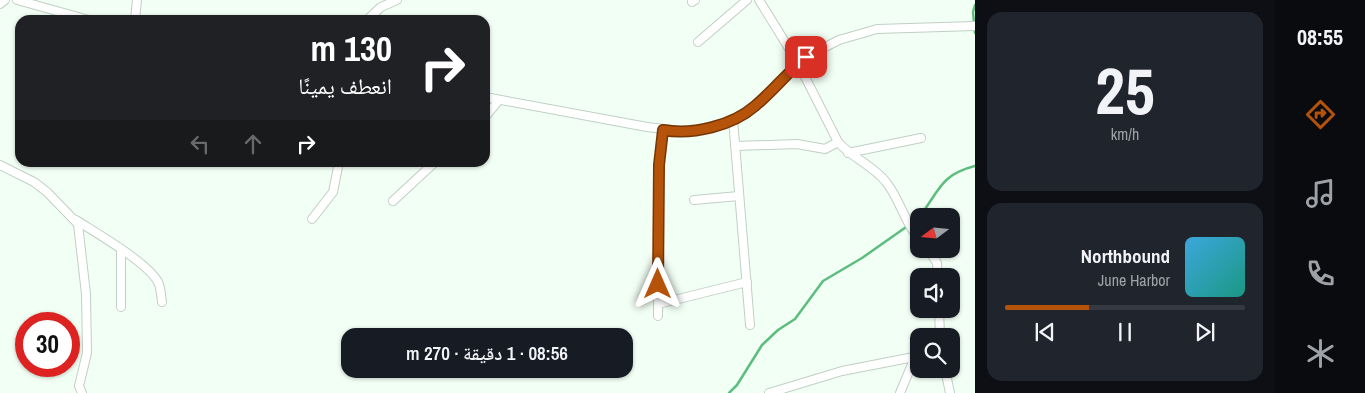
<!DOCTYPE html>
<html lang="ar">
<head>
<meta charset="utf-8">
<style>
  :root { --surface:#171b24; --page:#20242c; --text:#f1f3f6; --muted:#9ea1a6; --line:#363941; --accent:#b45309 }
  body { margin:0; font-family:"Archivo Narrow","Noto Naskh Arabic",sans-serif; background:var(--page); color:var(--text); direction:rtl; height:100vh; display:flex; flex-direction:column; font-size:19px; white-space:nowrap }
  * { box-sizing:border-box; margin:0 }
  p { font-size:16px; color:var(--muted) }
  .icon { flex:none; width:28px; height:28px; fill:none; stroke:currentColor; stroke-width:2; stroke-linecap:round; stroke-linejoin:round }
  .map { position:relative; flex:1; overflow:hidden; direction:ltr }
  .sheet { display:flex; flex-direction:column; gap:12px; padding:12px; background:#0d0f14; width:300px }
  .sheet>* { flex:none }
  .banner { position:absolute; left:15px; top:15px; width:475px; height:152px; border-radius:15px; box-shadow:0 1px 4px #0004; direction:rtl; background:#202124; color:#fff; overflow:hidden }
  .needle { width:32px; rotate:254deg }
  .fabs { position:absolute; left:910px; top:208px; display:grid; gap:10px }
  .fabs a { display:grid; place-items:center; width:50px; height:50px; border-radius:10px; background:var(--surface); box-shadow:0 1px 4px #0004; font-size:25px }
  .speed { position:absolute; left:15px; top:312px; display:flex; gap:10px; font-size:25px; font-weight:700; text-align:center }
  .speed>* { display:grid; place-content:center; width:65px; height:65px; border-radius:50%; background:var(--surface); box-shadow:0 1px 4px #0004; line-height:1 }
  .speed .limit { border:8px solid #d22; background:#fff; color:#111 }
  .pin { position:absolute; display:grid; place-items:center; width:42px; height:42px; color:#fff; margin:-21px; border-radius:10px; box-shadow:0 2px 8px #0006 }
  .me { position:absolute; width:55px; margin:-28px; rotate:0deg; stroke-linejoin:round; filter:drop-shadow(0 0 4px #0008) }
  .turn { display:flex; align-items:center; gap:18px; height:105px; padding:0 15px; font-size:22px }
  .turn .icon { width:65px; height:65px; stroke-width:2.5 }
  .turn b { display:block; font-size:35px; line-height:42px }
  .lanes { display:flex; align-items:center; height:48px; padding:0 15px; background:#0003; justify-content:center; gap:25px; direction:ltr }
  .lanes .off { opacity:.35 }
  .sheet .widget { flex:1; display:flex; flex-direction:column; justify-content:center; gap:8px; min-width:0; padding:0 18px; border-radius:15px; background:var(--page) }
  .sheet .dial { align-items:center; gap:0 }
  .dial b { font-size:65px; line-height:1 }
  .song { display:flex; align-items:center; gap:15px }
  .cover { width:60px; height:60px; border-radius:8px; background:linear-gradient(135deg,hsl(200 70% 55%),hsl(170 70% 35%)) }
  .played { height:5px; border-radius:2px; background:linear-gradient(90deg,var(--accent) 35%,var(--line) 35%) }
  .keys { display:flex; justify-content:space-around; direction:ltr }
  .trip { position:absolute; left:341px; top:328px; width:292px; height:50px; border-radius:15px; background:var(--surface); box-shadow:0 1px 4px #0004; font-weight:600; line-height:50px; text-align:center; direction:rtl }
  main { display:flex; flex:1; min-height:0 }
  .menu { display:flex; flex-direction:column; width:90px; justify-content:space-around; align-items:center; background:#090b0e; color:var(--muted) }
  .menu .icon { width:35px; height:35px }
  .menu .selected { color:var(--accent) }
  .menu b { font-size:22px; color:var(--text) }
  .map>svg:first-child { display:block }
</style>
</head>
<body>
<main>
<nav class="menu">
<b>08:55</b>
<svg class="icon selected" aria-label="directions" viewBox="0 0 24 24"><path d="M12 3l9 9-9 9-9-9zM9 14v-3h6M13 9l2 2-2 2"/></svg>
<svg class="icon" aria-label="music" viewBox="0 0 24 24"><path d="M9 18V5l10-2v13"/><circle cx="6" cy="18" r="3"/><circle cx="16" cy="16" r="3"/></svg>
<svg class="icon" aria-label="phone" viewBox="0 0 24 24"><path d="M5 4h4l2 5-3 2q2 4 5 5l2-3 5 2v4C11 20 4 13 5 4z"/></svg>
<svg class="icon" aria-label="climate" viewBox="0 0 24 24"><path d="M12 3v18M4 7l16 10M4 17L20 7"/></svg>
</nav>
<section class="sheet">
<div class="widget dial"><b>25</b><p>km/h</p></div>
<div class="widget">
<div class="song"><i class="cover"></i><div><b>Northbound</b><p>June Harbor</p></div></div>
<div class="played"></div>
<div class="keys"><svg class="icon" aria-label="previous" viewBox="0 0 24 24"><path d="M18 5L8 12l10 7zM5 5v14"/></svg><svg class="icon" aria-label="pause" viewBox="0 0 24 24"><path d="M8 5v14M16 5v14"/></svg><svg class="icon" aria-label="next" viewBox="0 0 24 24"><path d="M6 5l10 7-10 7zM19 5v14"/></svg></div>
</div>
</section>
<div class="map">
<svg width="975" height="393" viewBox="0 0 975 393">
  <rect width="100%" height="100%" fill="#f2fff5"/>
  <g fill="none" stroke-linecap="round" stroke-linejoin="round">
    <g stroke="#5cbd7e" stroke-width="2.5">
      <polyline points="975,5 973,12 975,33"/>
      <path d="M920 216C940 190 940 175 975 166"/>
      <polyline points="729,393 737,385 762,345 778,330 795,319 823,281 862,258 919,218"/>
    </g>
    <g stroke="#c0d0c4" stroke-width="10">
      <g id="minor">
        <polyline points="17,0 89,20"/>
        <path d="M759 0 798 63 838 142C852 158 874 166 886 182 900 199 904 222 919 239"/>
        <polyline points="692,2 695,0"/>
        <polyline points="0,4 5,0"/>
        <polyline points="135,20 137,0"/>
        <polyline points="367,20 381,7 397,0"/>
        <polyline points="698,42 747,0"/>
        <polyline points="485,97 647,127 689,132 723,123 740,116 754,107 806,57 839,40 877,29 975,26"/>
        <polyline points="485,117 499,100"/>
        <polyline points="733,119 750,325"/>
        <polyline points="735,146 797,144 825,149 838,142"/>
        <polyline points="848,153 921,138"/>
        <polyline points="0,165 34,182 47,192 78,224 86,294 87,353 79,386 82,393"/>
        <polyline points="694,200 739,196"/>
        <polyline points="393,201 435,162"/>
        <polyline points="312,219 333,192 339,162"/>
        <path d="M76 220C96 233 147 262 158 282 161 288 161 295 162 302"/>
        <polyline points="928,249 937,263 938,276"/>
        <polyline points="658,304 747,282"/>
        <polyline points="121,307 121,249"/>
        <polyline points="939,309 940,336"/>
        <polyline points="658,316 659,165 663,130"/>
        <polyline points="945,369 950,393"/>
        <polyline points="769,393 842,371 919,356"/>
        <polyline points="900,393 915,357"/>
      </g>
    </g>
    <use href="#minor" stroke="#fff" stroke-width="8"/>
  </g>
  <g fill="none" stroke-linecap="round" stroke-linejoin="round">
    <g stroke="#753606" stroke-width="12">
      <path id="route" d="M658 284 659 165 663 130C693 135 732 126 755 106 773 91 788 72 806 57"/>
    </g>
    <use href="#route" stroke="#b45309" stroke-width="9"/>
  </g>
</svg>
<div class="fabs">
<a><svg class="needle" viewBox="-14 -14 28 28"><path d="M0-13l5 13h-10z" fill="#e53935"/><path d="M0 13l5-13h-10z" fill="#9ea1a6"/></svg></a>
<a><svg class="icon" aria-label="sound" viewBox="0 0 24 24"><path d="M4 9h4l5-4v14l-5-4H4zM17 9q2 3 0 6"/></svg></a>
<a><svg class="icon" aria-label="search" viewBox="0 0 24 24"><circle cx="10" cy="10" r="6"/><path d="M15 15l6 6"/></svg></a>
</div>
<div class="speed"><div class="limit">30</div></div>
<div class="pin" style="left:806px;top:57px;background:#d93025"><svg class="icon" aria-label="arrive" viewBox="0 0 24 24"><path d="M6 21V4h12l-3 4 3 4H6"/></svg></div>
<svg class="me" style="left:658px;top:284px" viewBox="-20 -20 40 40"><path d="M0-17L14 15 0 8-14 15z" fill="#b45309" stroke="#fff" stroke-width="4"/></svg>
<div class="trip">08:56 · 1 دقيقة · 270 m</div>
<div class="banner">
<div class="turn"><svg class="icon" aria-label="right" viewBox="0 0 24 24"><path d="M7 20v-9h11M14 6l5 5-5 5"/></svg><div><b>130 m</b>انعطف يمينًا</div></div>
<div class="lanes"><svg class="icon off" aria-label="left" viewBox="0 0 24 24"><path d="M17 20v-9H6M10 6l-5 5 5 5"/></svg><svg class="icon off" aria-label="ahead" viewBox="0 0 24 24"><path d="M12 20V5M6 11l6-6 6 6"/></svg><svg class="icon" aria-label="right" viewBox="0 0 24 24"><path d="M7 20v-9h11M14 6l5 5-5 5"/></svg></div>
</div>
</div>
</main>
</body>
</html>
